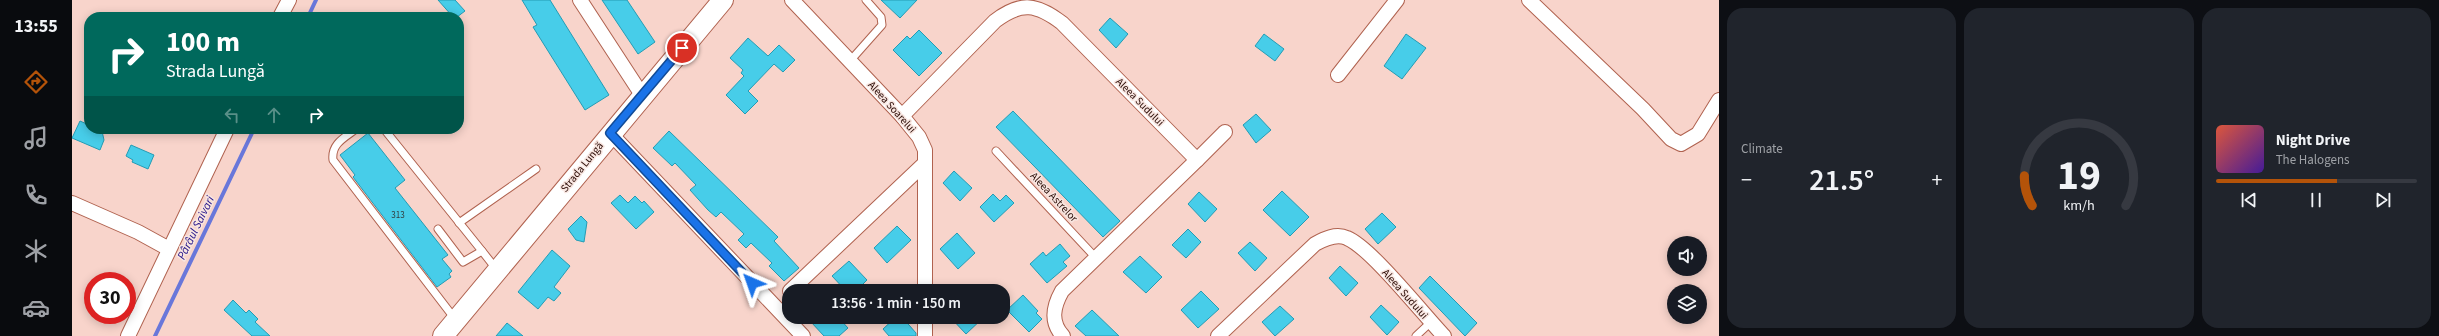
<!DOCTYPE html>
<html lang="en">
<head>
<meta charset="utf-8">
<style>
  :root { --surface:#171b24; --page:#20242c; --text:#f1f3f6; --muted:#9ea1a6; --line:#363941; --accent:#b45309 }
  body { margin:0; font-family:"Source Sans 3",sans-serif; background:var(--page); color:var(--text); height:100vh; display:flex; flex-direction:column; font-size:15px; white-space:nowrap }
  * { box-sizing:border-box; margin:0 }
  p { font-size:13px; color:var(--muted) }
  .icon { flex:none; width:22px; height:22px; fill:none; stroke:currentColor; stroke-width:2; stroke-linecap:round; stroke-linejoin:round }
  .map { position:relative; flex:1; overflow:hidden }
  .sheet { display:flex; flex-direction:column; gap:8px; padding:8px; background:#0d0f14; width:720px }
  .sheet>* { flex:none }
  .banner { position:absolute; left:12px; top:12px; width:380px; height:122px; border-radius:16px; box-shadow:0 2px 10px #0003; background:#00695c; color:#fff; overflow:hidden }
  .tools { position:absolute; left:1595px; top:236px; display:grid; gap:8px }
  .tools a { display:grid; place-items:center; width:40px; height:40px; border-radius:50%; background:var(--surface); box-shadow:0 2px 10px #0003; font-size:20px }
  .speed { position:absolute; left:12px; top:272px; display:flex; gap:8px; font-size:20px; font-weight:700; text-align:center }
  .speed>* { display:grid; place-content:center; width:52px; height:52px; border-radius:50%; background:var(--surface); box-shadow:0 2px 10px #0003; line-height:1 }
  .speed .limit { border:6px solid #d22; background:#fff; color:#111 }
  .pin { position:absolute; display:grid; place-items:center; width:34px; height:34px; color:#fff; margin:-17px; border:2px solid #fff; border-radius:50%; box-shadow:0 1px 4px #0007 }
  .me { position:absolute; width:44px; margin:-22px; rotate:317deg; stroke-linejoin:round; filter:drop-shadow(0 0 3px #0008) }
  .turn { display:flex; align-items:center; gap:14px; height:84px; padding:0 16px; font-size:18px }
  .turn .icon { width:52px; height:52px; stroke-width:2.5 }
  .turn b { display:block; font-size:28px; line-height:34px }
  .lanes { display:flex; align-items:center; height:38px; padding:0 16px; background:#0003; justify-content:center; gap:20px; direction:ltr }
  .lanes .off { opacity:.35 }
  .big { font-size:30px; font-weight:600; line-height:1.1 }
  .sheet .tile { flex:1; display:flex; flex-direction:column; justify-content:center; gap:6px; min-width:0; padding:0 14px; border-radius:16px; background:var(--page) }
  .sheet .dial { align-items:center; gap:0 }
  .dial svg { height:104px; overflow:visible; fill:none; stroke:var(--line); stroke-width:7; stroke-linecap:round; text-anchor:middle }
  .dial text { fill:var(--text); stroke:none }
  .song { display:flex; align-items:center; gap:12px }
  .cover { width:48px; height:48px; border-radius:6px; background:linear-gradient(135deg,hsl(10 70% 55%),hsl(260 70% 35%)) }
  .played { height:4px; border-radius:2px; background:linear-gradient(90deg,var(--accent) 60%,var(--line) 60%) }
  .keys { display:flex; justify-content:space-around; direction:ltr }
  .heat { display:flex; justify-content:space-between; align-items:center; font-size:22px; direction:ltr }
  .sheet .tiles { flex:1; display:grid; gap:8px; grid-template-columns:repeat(3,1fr) }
  .trip { position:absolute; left:710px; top:284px; width:228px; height:40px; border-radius:16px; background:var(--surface); box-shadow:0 2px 10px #0003; font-weight:600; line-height:40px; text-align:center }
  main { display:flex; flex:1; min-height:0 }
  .tabs { display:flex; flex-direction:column; width:72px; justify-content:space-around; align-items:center; background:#090b0e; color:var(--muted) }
  .tabs .icon { width:28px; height:28px }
  .tabs .on { color:var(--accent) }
  .tabs b { font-size:18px; color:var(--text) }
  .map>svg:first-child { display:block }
</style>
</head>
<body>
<main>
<nav class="tabs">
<b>13:55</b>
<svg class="icon on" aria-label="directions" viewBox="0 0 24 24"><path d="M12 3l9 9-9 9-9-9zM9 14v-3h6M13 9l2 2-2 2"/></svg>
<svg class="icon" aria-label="music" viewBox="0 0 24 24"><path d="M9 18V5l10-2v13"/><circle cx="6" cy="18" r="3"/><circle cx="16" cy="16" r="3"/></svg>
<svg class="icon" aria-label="phone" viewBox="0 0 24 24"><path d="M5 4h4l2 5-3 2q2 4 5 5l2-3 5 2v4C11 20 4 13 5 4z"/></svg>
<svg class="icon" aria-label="climate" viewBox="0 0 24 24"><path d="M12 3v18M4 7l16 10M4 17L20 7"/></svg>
<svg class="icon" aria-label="car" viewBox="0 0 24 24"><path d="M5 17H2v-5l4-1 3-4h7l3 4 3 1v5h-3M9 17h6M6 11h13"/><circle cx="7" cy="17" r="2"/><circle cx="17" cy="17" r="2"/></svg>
</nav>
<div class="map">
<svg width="1647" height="336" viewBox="0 0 1647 336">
  <rect width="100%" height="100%" fill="#f8d4cb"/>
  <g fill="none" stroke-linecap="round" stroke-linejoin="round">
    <g stroke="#6977da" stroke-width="4">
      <polyline points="236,17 244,0"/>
      <polyline points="83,336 182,129"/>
    </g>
  </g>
  <g fill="#47cde9" stroke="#249cb4">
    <polygon points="366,0 383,0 393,11 385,17 381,17"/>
    <polygon points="450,0 478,0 537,95 513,110 461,27 465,25"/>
    <polygon points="530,0 555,0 583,42 566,54"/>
    <polygon points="809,0 845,0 828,18"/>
    <polygon points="1038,18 1056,34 1044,48 1027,30"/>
    <polygon points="847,30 870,53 847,76 821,50 835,36 838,39"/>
    <polygon points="1192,34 1212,49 1203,61 1183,46"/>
    <polygon points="1334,34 1354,48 1330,79 1312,66"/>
    <polygon points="676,38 696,56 707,45 723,60 711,72 702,64 676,91 686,101 673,114 654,95 672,76 669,73 671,70 658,58"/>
    <polygon points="941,111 1048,221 1031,237 924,127"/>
    <polygon points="1184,114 1199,130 1184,143 1171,125"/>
    <polygon points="8,121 17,125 17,129 30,131 32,140 28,150 0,138"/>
    <polygon points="597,131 706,237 702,241 727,268 712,281 697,266 700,263 679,243 674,248 666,240 672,234 649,212 644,217 636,210 618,190 624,185 603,163 600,166 581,148"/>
    <polygon points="296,133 333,180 323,188 376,255 370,259 380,271 377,274 379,277 365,287 281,177 283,175 268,155"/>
    <polygon points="59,145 82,155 76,169 60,162 61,160 54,156"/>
    <polygon points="882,171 900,188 888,201 871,183"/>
    <polygon points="1210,191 1237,217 1218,236 1191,210"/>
    <polygon points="1127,192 1145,209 1133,222 1116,204"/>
    <polygon points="921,194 928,201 934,195 942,203 922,222 908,207"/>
    <polygon points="548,195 556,203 563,196 570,203 572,201 582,212 564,229 539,203"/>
    <polygon points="1310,213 1324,227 1306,244 1293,229"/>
    <polygon points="509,216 515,222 512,242 504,240 496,229"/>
    <polygon points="825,226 839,240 815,263 802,248"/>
    <polygon points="1116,229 1129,242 1114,258 1100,245"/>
    <polygon points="885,233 903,253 886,269 868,249"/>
    <polygon points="1178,242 1195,258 1183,271 1166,253"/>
    <polygon points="988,244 998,256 991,262 995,266 975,283 958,264 971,252 974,256"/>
    <polygon points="480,250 498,266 482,287 489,293 482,301 476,297 466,309 446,292"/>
    <polygon points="1068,256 1090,277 1074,293 1051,272"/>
    <polygon points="777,261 795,280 784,291 774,291 760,276"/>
    <polygon points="1268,266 1286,283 1274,296 1257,278"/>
    <polygon points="1358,276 1405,323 1393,336 1347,288"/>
    <polygon points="1129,291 1147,309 1126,328 1109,310"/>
    <polygon points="951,295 966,311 964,313 970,319 957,332 935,310"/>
    <polygon points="161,300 174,313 177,310 186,319 183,322 198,336 180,336 152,310"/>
    <polygon points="1309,305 1327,322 1315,335 1298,317"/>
    <polygon points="1208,306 1222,319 1203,336 1190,322"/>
    <polygon points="1020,310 1047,336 1014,336 1003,326"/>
    <polygon points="745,317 766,317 776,328 767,336 752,336 739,322"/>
    <polygon points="824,317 830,317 844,333 844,336 817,336 811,329"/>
    <polygon points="878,317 912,317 894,334"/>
    <polygon points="435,323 451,336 424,336"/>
  </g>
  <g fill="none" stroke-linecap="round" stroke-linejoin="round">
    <g stroke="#b0624f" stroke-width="9">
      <g id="service">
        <polyline points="778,61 810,25 809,17 794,0"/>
        <path d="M284 129C272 138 259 144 261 160L383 319"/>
        <polyline points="312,129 410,251"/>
        <polyline points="924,151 1024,258"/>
        <polyline points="387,223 464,169"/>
        <polyline points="366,229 391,262 410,251 425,270"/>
        <polyline points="1344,336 1359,322"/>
      </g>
    </g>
    <g stroke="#b0624f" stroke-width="16">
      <g id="minor">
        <polyline points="508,0 570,95"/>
        <polyline points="720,0 830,116 847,137 853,150 853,291"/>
        <polyline points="1457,0 1571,109 1599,139 1609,144 1626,134 1647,100"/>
        <polyline points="208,17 217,0"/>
        <polyline points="1266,75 1325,0"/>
        <path d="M830 116 923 21C949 1 965 4 990 23L1125 160 990 291C981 307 978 322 991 336"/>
        <polyline points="538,133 731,336"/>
        <polyline points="1125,160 1153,132"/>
        <polyline points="0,203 66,232 97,249"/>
        <polyline points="718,291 853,163"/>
        <polyline points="853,317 853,336"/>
        <polyline points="56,336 155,129"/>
        <path d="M1146 336 1243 244C1252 239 1264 233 1275 238 1299 248 1351 314 1372 336"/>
      </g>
    </g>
    <g stroke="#b0624f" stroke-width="22">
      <polyline id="secondary" points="371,336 651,0"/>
    </g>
    <use href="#service" stroke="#fff" stroke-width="7"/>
    <use href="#minor" stroke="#fff" stroke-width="14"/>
    <use href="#secondary" stroke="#fff" stroke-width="20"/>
  </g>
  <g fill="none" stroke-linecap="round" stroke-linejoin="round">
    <g stroke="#114b97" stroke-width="10">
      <polyline id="route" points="610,48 538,133 680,283"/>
    </g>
    <use href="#route" stroke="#1a73e8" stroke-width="7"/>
  </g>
  <g text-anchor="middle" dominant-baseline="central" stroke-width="3" stroke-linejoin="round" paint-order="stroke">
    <g font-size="9" fill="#323c3f">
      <text x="326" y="215">313</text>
    </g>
    <g font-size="11" fill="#2b0c06" stroke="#f8e6e1">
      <text transform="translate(1068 102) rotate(45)">Aleea Sudului</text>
      <text transform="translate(820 107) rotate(48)">Aleea Soarelui</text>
      <text transform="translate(510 167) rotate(-51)">Strada Lungă</text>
      <text transform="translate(982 197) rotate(47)">Aleea Astrelor</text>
      <text transform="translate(1333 294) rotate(48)">Aleea Sudului</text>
    </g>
    <g font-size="12" font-style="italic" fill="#210f88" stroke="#f8e6e1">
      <text transform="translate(124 228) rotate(-64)">Pârâul Saivari</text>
    </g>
  </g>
</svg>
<div class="tools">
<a><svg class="icon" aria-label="sound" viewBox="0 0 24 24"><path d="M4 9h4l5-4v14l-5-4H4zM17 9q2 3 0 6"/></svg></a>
<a><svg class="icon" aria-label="layers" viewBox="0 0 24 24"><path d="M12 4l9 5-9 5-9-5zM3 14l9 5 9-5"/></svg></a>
</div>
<div class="speed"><div class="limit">30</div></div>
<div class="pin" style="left:610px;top:48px;background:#d93025"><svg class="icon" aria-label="arrive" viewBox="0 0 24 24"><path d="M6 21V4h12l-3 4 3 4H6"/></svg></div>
<svg class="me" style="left:680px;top:283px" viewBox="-20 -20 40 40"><path d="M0-17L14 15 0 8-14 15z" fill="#1a73e8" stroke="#fff" stroke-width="4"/></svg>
<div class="trip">13:56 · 1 min · 150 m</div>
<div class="banner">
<div class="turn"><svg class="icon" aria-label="right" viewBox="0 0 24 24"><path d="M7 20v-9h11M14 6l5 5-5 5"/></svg><div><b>100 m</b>Strada Lungă</div></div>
<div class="lanes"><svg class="icon off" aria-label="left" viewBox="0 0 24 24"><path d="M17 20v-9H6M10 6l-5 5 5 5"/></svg><svg class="icon off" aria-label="ahead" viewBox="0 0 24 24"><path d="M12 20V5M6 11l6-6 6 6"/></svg><svg class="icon" aria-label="right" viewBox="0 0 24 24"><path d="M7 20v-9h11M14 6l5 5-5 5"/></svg></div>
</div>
</div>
<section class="sheet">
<div class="tiles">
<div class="tile"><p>Climate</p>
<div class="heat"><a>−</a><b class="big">21.5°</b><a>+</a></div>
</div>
<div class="tile dial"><svg viewBox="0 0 100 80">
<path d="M14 69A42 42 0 1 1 86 69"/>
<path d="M14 69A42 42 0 0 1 8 46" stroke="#b45309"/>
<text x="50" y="56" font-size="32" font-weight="700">19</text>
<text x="50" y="72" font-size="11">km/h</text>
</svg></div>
<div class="tile">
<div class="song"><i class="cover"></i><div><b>Night Drive</b><p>The Halogens</p></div></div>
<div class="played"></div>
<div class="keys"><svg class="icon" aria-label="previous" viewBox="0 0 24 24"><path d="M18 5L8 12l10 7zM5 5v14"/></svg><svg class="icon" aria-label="pause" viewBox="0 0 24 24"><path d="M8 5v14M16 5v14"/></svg><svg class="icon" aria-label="next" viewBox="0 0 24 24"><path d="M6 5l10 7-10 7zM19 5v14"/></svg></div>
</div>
</div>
</section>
</main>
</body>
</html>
